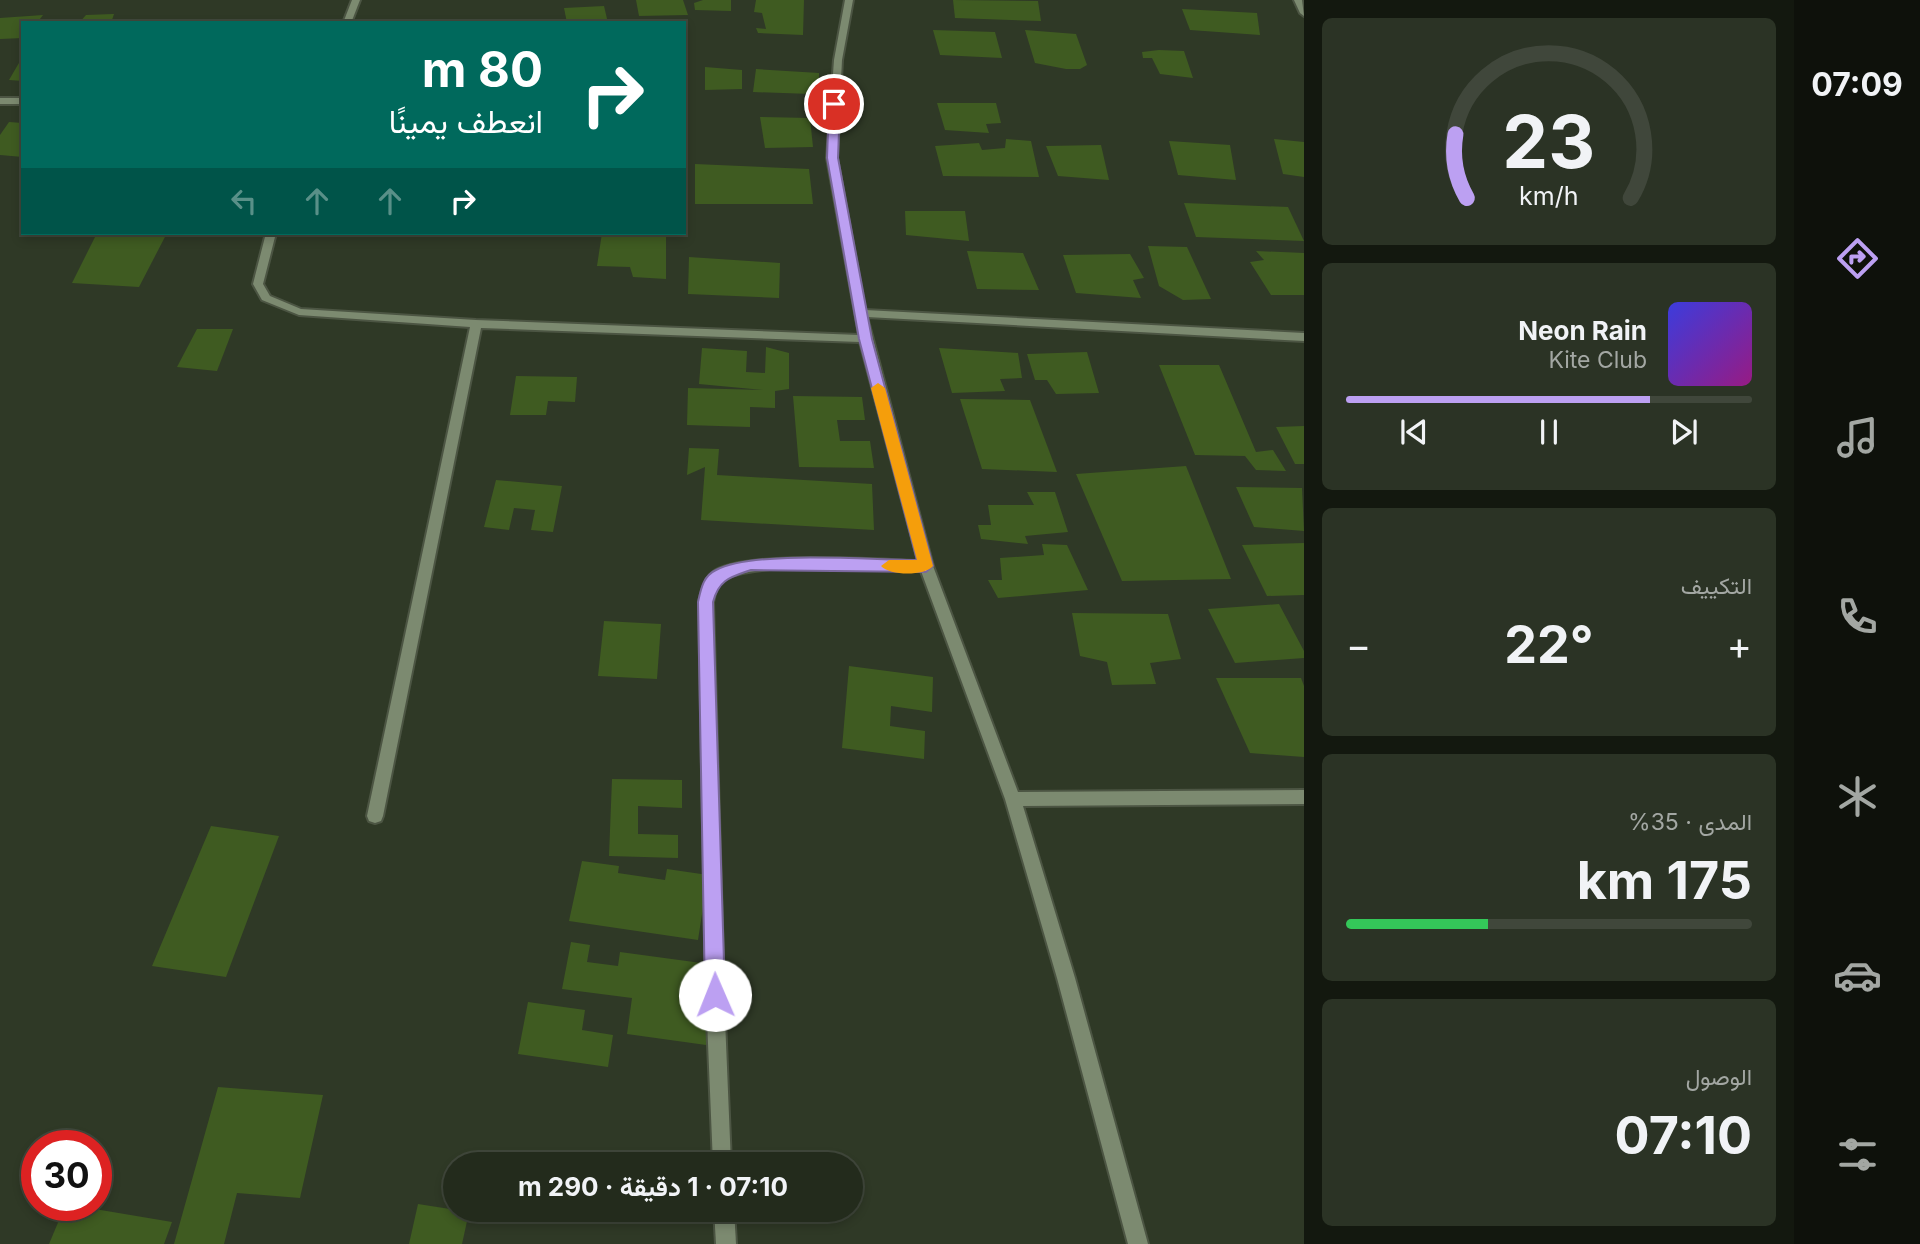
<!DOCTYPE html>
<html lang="ar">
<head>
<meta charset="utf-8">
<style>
  :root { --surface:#232b1c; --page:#2b3325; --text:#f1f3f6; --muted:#a3a7a3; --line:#40473b; --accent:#bca0f2 }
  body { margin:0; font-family:Inter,Vazirmatn,sans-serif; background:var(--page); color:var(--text); direction:rtl; height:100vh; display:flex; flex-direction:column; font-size:26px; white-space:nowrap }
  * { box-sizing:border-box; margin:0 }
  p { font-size:23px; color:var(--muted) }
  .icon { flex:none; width:38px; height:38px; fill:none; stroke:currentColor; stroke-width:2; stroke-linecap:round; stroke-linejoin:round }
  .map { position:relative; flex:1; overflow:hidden; direction:ltr }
  .details { display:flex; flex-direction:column; gap:18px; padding:18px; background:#13180f; width:490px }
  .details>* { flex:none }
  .banner { position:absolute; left:21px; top:21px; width:665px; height:214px; border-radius:0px; box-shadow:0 4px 10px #0003,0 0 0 2px var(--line); direction:rtl; background:#00695c; color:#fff; overflow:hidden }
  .speed { position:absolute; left:21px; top:1130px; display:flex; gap:14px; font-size:35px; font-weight:700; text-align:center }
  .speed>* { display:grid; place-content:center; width:91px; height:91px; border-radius:50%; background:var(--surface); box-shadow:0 4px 10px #0003,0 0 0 2px var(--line); line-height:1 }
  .speed .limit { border:10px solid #d22; background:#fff; color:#111 }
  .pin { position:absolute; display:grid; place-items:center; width:60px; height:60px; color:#fff; margin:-30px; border:4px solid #fff; border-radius:50%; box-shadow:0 2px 7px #0007 }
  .me { position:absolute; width:77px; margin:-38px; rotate:359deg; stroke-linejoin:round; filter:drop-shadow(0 0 5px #0008) }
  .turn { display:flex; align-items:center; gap:24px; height:147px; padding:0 28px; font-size:32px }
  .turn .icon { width:91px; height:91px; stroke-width:2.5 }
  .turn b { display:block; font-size:49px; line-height:60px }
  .lanes { display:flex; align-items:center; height:66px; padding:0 28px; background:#0003; justify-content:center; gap:35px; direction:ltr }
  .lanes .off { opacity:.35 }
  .big { font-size:52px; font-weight:700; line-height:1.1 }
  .details .card { flex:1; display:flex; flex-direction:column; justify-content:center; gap:10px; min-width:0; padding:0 24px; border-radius:10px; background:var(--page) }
  .details .dial { align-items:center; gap:0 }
  .dial svg { height:182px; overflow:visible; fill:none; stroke:var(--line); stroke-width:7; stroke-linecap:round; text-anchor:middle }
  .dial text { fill:var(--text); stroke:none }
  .song { display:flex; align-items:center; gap:21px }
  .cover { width:84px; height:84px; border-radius:10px; background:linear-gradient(135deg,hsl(240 70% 55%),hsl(310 70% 35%)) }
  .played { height:7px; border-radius:4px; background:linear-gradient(90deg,var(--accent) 75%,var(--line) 75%) }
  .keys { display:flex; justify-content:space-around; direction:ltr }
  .heat { display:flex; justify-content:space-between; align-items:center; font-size:38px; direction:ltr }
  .charge { height:10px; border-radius:5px; background:linear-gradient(90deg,#34c759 35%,var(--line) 0) }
  .trip { position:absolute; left:443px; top:1152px; width:420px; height:70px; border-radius:35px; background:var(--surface); box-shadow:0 4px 10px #0003,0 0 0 2px var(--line); font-weight:700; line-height:70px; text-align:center; direction:rtl }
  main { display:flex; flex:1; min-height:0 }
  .tab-bar { display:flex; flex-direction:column; width:126px; justify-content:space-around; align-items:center; background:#0e110b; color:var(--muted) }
  .tab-bar .icon { width:49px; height:49px }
  .tab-bar .selected { color:var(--accent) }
  .tab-bar b { font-size:32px; color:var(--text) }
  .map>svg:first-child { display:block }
</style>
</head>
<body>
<main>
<nav class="tab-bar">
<b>07:09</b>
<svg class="icon selected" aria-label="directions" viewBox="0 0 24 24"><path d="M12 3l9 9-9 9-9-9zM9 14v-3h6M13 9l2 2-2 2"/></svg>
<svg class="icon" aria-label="music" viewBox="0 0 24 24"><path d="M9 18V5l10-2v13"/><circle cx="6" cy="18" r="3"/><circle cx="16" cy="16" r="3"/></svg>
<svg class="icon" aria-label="phone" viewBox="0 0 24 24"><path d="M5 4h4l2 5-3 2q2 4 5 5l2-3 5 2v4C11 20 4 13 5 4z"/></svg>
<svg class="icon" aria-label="climate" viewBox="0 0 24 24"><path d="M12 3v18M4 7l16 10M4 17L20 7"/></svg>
<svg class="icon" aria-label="car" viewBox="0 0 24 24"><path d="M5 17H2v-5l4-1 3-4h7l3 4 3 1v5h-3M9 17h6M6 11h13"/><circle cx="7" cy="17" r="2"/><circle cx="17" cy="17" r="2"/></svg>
<svg class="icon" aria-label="filters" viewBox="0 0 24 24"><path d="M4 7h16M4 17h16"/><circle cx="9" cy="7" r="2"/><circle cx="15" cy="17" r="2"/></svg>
</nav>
<section class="details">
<div class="card dial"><svg viewBox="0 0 100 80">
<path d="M14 69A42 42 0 1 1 86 69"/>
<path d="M14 69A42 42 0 0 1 9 41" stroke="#bca0f2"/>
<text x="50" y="56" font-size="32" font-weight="700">23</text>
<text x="50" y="72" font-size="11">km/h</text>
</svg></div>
<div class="card">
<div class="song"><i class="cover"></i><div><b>Neon Rain</b><p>Kite Club</p></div></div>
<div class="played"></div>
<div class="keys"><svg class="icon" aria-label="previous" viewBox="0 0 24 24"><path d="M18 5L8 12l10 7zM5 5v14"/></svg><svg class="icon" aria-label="pause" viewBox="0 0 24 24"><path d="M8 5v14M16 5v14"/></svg><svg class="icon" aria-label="next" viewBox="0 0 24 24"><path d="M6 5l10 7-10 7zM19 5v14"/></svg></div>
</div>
<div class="card"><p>التكييف</p>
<div class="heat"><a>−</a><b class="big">22°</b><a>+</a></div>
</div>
<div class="card"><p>المدى · 35%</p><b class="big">175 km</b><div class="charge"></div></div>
<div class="card"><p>الوصول</p><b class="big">07:10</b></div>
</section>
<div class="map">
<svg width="1304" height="1244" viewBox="0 0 1304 1244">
  <rect width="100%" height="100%" fill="#2f3926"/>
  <g fill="#3f5b21">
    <polygon points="636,0 683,0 688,15 639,16"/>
    <polygon points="703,0 731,0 731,11 695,10 694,3"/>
    <polygon points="756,0 804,0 803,35 758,33 756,28 766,29 762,13 754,12"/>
    <polygon points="953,0 1038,1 1041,21 955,18"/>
    <polygon points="604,6 608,23 567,23 564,8"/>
    <polygon points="1182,9 1257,13 1260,35 1190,30"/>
    <polygon points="114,14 111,23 79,23 86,15"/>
    <polygon points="43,15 37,23 23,23 23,38 0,39 0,18"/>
    <polygon points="933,30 995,32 1002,58 940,55"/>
    <polygon points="1025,30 1076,34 1087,65 1080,69 1066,69 1035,63"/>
    <polygon points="1159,50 1184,51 1193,78 1160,74 1152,58 1143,58 1142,52"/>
    <polygon points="23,56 23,81 9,80"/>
    <polygon points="705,67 742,70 742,89 705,90"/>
    <polygon points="756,69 819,73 819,80 813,83 811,94 753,92"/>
    <polygon points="937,103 996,103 1001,123 986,124 989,133 945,130"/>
    <polygon points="760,117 810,118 813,147 765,148"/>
    <polygon points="9,122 23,123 23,157 0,155 0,135"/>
    <polygon points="1006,139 1031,141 1039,177 943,176 935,146 979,143 982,150 1005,148"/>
    <polygon points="1274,139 1304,142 1304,177 1283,174"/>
    <polygon points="1169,141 1230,145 1236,180 1178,175"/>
    <polygon points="1101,145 1109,180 1058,176 1046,146"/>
    <polygon points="695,164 809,169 813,204 695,204"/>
    <polygon points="1184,203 1288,207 1304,241 1196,237"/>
    <polygon points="905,211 965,211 969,241 906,235"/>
    <polygon points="97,233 167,233 139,287 72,283"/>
    <polygon points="602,233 666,233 666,279 633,277 630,267 597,266"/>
    <polygon points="1148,246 1187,247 1211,299 1183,300 1159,286"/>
    <polygon points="967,251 1023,253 1039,290 977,289"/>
    <polygon points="1256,251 1304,253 1304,295 1271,295 1250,262 1264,260"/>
    <polygon points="1130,254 1144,278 1133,280 1141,298 1076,293 1063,255"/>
    <polygon points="689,257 780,263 779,298 688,294"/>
    <polygon points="197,329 233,329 217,371 177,367"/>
    <polygon points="766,347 789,353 789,389 775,391 775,408 750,407 750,427 687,425 688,388 763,390 699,384 702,348 747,351 746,372 765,373"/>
    <polygon points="939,348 1018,353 1022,378 1000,379 1005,391 952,393"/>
    <polygon points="1087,352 1099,393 1056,394 1047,380 1035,380 1027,354"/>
    <polygon points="1159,365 1219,365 1256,452 1273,450 1286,471 1256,470 1245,456 1195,455"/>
    <polygon points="516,376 577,377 575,402 548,401 546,415 510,415"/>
    <polygon points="793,396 862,397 865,420 837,420 840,441 870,441 874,468 799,467"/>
    <polygon points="960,399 1030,400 1057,472 982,469"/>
    <polygon points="1304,426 1304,464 1295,464 1276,427"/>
    <polygon points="689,448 719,449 717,475 872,484 874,530 701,520 705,467 687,475"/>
    <polygon points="1186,466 1231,579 1122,581 1076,474"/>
    <polygon points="496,480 562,486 553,532 531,530 535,510 514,508 509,530 484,527"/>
    <polygon points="1236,487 1302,488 1304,531 1254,527"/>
    <polygon points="1027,492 1055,492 1068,532 1025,536 1028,544 981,539 978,525 991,525 988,505 1034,505"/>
    <polygon points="1304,543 1304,595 1267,596 1242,545"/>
    <polygon points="1042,544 1067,545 1088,590 998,598 988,580 1002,580 1000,558 1044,555"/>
    <polygon points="1279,604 1304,651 1304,658 1235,663 1208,609"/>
    <polygon points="1072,613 1168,614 1181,659 1150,663 1156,684 1112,685 1107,662 1080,656"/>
    <polygon points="604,621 661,624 657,679 598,676"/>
    <polygon points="849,666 933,677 932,712 891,706 890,726 925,731 924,759 842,748"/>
    <polygon points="1216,678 1301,678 1304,686 1304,757 1250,753"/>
    <polygon points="612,779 682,780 682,808 638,806 638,834 678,835 678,858 609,856"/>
    <polygon points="211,826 279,836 226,977 152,966"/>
    <polygon points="582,861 619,866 618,873 665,880 667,869 708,875 698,940 569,921"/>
    <polygon points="571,942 590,945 587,962 618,966 620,952 716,965 706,1045 627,1034 632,998 562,989"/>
    <polygon points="528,1002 585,1010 582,1030 613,1035 608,1067 518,1054"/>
    <polygon points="218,1087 323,1095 300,1198 237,1193 224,1244 174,1244"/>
    <polygon points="418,1204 469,1212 462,1244 409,1244"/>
    <polygon points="65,1206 77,1206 172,1222 164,1244 49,1244"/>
  </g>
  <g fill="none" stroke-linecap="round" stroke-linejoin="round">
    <g stroke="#4c5543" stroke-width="4">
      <g id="street">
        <polygon points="352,0 360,0 351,23 343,23"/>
        <path d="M845 0H853L842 60 837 158 865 310 1304 333V341L867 317 933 566 1018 792 1304 790V804L1023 806 1075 978 1148 1244H1128L1057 978 1005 799 921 571C866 570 775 560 725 578L717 585 713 602 724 995 731 1164H713L706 995 699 602C701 592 704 580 712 573 739 550 879 560 918 561L860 342 481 328 383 816 381 821 375 823 369 821 367 816 470 327 299 315 262 300 253 284 266 233H276L263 284 270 296 301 309 476 320 859 335 827 158 834 60Z"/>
        <polygon points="1294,0 1302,0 1304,16 1300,13"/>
        <rect x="0" y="98" width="23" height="6"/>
        <polygon points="714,1209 734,1209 736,1244 716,1244"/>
      </g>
    </g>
    <use href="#street" fill="#7c8a70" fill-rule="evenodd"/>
  </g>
  <path fill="#bca0f2" stroke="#7a689d" stroke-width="2" d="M834 101 840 104 838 158 872 339 933 566 926 572 751 570C731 577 719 579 713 602L725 995 722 1002 715 1005 708 1002 705 995 698 602C701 589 703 576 716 570 754 550 869 560 917 560L859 339 827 158 829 104Z"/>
  <path fill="#f59e0b" d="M878 383 885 388 933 566C925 576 890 576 881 566L889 560H917L871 388Z"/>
</svg>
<div class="speed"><div class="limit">30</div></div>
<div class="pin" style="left:834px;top:104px;background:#d93025"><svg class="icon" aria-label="arrive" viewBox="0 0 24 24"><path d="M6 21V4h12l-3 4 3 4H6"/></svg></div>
<svg class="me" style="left:715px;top:995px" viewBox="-20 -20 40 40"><circle r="19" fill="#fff"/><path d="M0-13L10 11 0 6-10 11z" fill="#bca0f2"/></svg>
<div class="trip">07:10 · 1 دقيقة · 290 m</div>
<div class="banner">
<div class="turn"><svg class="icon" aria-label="right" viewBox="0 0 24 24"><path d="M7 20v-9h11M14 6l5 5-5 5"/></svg><div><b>80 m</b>انعطف يمينًا</div></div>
<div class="lanes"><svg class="icon off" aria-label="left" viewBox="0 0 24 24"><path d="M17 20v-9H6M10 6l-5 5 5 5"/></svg><svg class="icon off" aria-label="ahead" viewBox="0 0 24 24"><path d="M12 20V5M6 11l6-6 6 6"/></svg><svg class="icon off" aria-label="ahead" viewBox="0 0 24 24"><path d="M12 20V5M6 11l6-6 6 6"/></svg><svg class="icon" aria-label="right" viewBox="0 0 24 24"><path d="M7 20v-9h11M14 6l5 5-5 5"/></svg></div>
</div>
</div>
</main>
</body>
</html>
